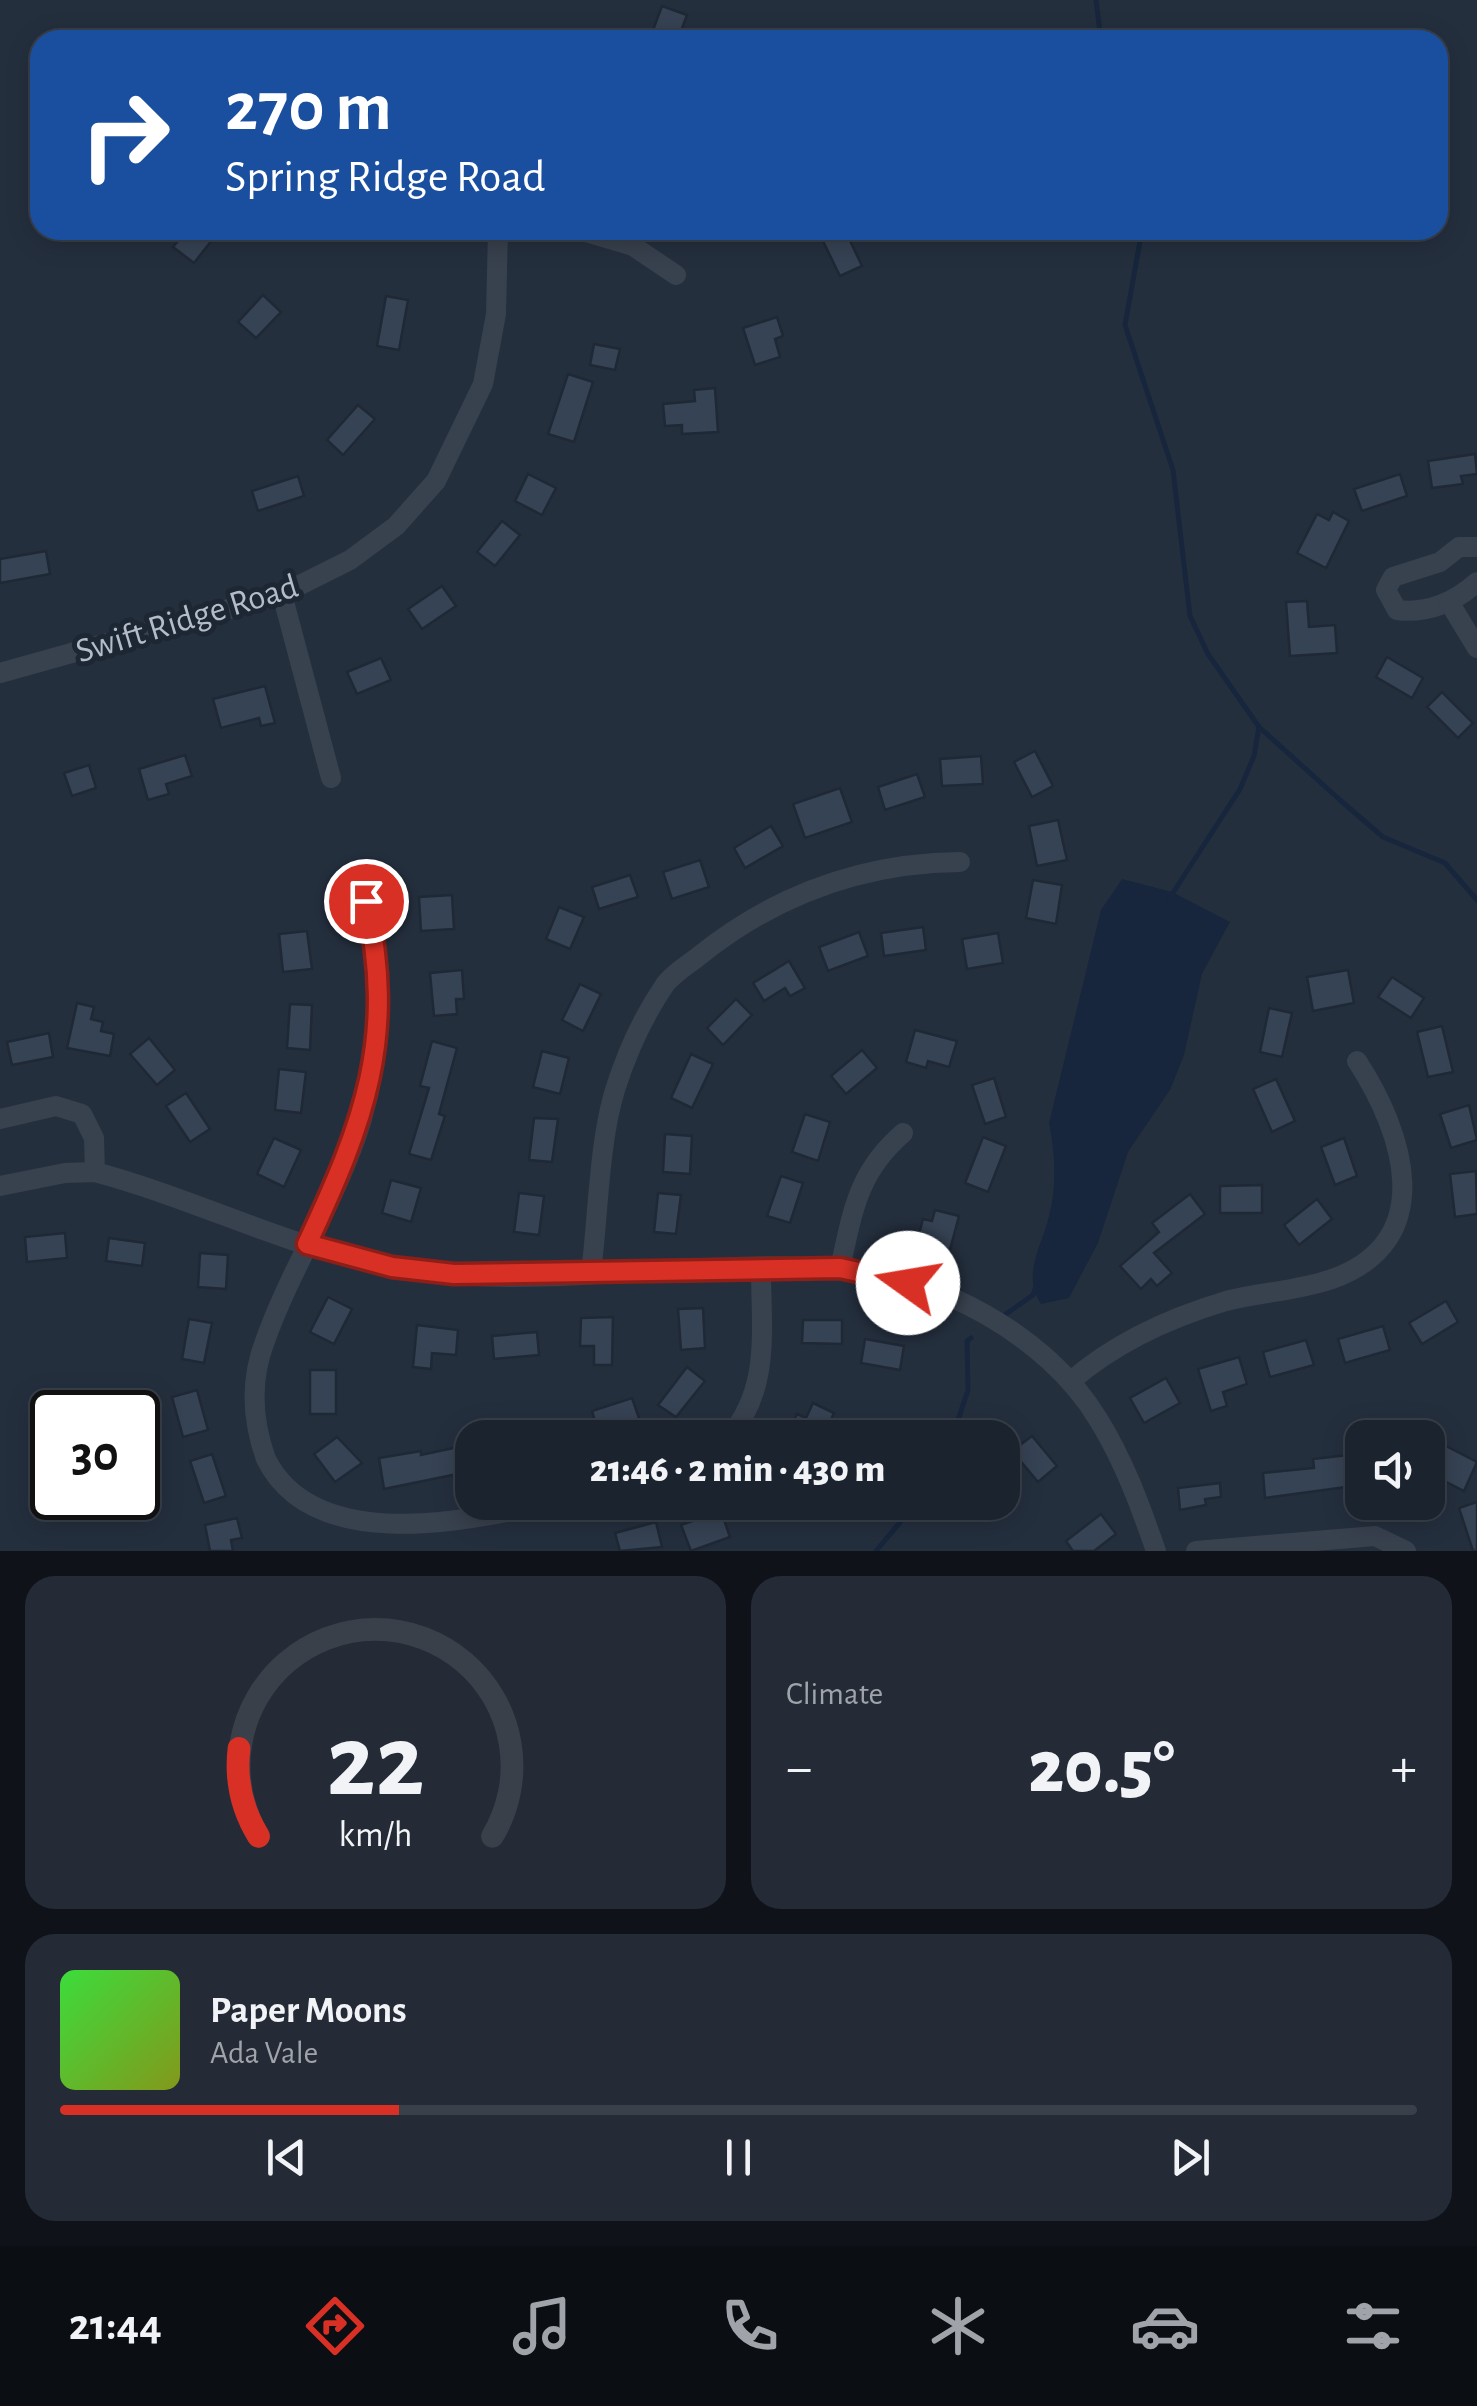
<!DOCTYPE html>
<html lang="en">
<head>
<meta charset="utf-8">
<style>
  :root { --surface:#1b232e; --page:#242b36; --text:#f1f3f6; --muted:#a0a4aa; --line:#39404a; --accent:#d93025 }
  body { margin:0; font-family:"Alegreya Sans",sans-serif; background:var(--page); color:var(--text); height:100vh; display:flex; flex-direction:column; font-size:38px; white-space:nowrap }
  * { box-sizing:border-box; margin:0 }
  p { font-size:32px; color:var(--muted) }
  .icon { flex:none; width:55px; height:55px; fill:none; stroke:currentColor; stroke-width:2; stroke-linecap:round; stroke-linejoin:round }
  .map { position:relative; height:1551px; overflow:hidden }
  .sheet { display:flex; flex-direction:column; gap:25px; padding:25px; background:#0f1319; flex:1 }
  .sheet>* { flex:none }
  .guide { position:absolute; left:30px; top:30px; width:1418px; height:210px; border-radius:30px; box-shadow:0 5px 25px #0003,0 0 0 2px var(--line); background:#1a4fa0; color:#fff; overflow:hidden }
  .tools { position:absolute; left:1345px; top:1420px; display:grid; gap:20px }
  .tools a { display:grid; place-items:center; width:100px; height:100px; border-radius:20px; background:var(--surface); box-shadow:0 5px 25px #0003,0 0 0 2px var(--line); font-size:50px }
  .speed { position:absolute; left:30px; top:1390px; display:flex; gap:20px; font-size:50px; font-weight:700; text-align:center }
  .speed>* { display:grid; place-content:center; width:130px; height:130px; border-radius:50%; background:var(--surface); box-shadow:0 5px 25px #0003,0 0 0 2px var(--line); line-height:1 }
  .speed .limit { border:5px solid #111; border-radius:15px; background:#fff; color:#111 }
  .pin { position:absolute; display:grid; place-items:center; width:85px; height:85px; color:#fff; margin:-42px; border:5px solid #fff; border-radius:50%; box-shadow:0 2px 10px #0007 }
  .me { position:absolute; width:110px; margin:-55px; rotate:283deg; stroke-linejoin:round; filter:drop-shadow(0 0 8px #0008) }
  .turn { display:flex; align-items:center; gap:35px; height:210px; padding:0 30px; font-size:45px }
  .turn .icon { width:130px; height:130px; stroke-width:2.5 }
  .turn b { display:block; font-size:70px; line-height:85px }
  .big { font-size:75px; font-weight:800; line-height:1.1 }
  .sheet .widget { flex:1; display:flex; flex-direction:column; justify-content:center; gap:15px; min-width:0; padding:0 35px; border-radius:30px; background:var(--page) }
  .sheet .dial { align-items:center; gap:0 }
  .dial svg { height:260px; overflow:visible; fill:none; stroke:var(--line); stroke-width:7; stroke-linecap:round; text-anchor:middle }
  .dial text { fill:var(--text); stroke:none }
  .song { display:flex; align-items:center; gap:30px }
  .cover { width:120px; height:120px; border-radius:15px; background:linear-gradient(135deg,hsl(120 70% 55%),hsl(70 70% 35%)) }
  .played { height:10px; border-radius:5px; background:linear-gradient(90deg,var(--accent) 25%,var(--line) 25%) }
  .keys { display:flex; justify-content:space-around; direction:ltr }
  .heat { display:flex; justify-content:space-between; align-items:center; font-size:55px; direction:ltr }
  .sheet .tiles { flex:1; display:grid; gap:25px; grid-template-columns:1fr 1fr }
  .widget:last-child { grid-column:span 2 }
  .trip { position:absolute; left:455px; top:1420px; width:565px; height:100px; border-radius:30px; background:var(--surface); box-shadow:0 5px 25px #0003,0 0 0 2px var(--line); font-weight:800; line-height:100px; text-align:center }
  .dock { display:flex; height:160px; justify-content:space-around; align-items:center; background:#0b0e12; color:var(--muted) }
  .dock .icon { width:70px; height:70px }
  .dock .selected { color:var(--accent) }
  .dock b { font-size:45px; color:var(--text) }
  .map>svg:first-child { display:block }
</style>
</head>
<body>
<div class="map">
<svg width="1477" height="1551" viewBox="0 0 1477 1551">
  <rect width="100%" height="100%" fill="#242f3e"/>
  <path fill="#17263c" d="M1122 879 1172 892 1230 922 1202 974 1184 1055 1170 1090 1128 1152 1098 1243 1069 1298 1041 1304C1021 1275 1042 1246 1049 1216 1057 1185 1055 1153 1049 1123L1101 910Z"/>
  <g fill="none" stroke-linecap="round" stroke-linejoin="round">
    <g stroke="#17263c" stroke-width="5">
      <polyline points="1096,0 1101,40"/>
      <polyline points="1142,230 1125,325 1173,470 1190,616 1208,654 1259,727 1340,800 1383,837 1445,863 1477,900"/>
      <polyline points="1169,899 1240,789 1254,756 1259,727"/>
      <polyline points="1006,1314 1033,1295 1036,1286"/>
      <polyline points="952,1438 968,1390 967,1341 971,1338"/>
      <polyline points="876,1551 917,1502"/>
    </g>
  </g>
  <g fill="#364354" stroke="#1f2835" stroke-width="2.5">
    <polygon points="662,6 687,15 678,39 653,30"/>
    <polygon points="187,230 220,230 194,263 173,247"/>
    <polygon points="830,230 845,230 862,266 840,276 820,235"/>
    <polygon points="263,295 281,312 256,338 238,322"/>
    <polygon points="386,296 408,300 399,350 377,346"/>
    <polygon points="777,317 783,336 775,339 780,357 755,365 743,328"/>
    <polygon points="594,344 620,349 615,370 590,365"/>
    <polygon points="568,374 593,382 574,442 548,434"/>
    <polygon points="715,388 718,432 682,434 682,425 665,426 663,404 695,401 694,390"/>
    <polygon points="358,405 375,419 343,455 327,440"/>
    <polygon points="1475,454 1477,474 1461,476 1463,484 1432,488 1428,461"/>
    <polygon points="528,474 556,488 542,515 515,501"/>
    <polygon points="1400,474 1407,496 1362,511 1354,489"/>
    <polygon points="298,476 304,496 258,511 252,491"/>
    <polygon points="1333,512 1349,521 1326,568 1297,553 1317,514 1329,520"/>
    <polygon points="502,521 520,535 495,566 477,552"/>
    <polygon points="46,551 50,574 0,583 0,559"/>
    <polygon points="442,586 456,606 422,629 408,609"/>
    <polygon points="1307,601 1309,627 1335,625 1337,653 1290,656 1286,602"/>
    <polygon points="1387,657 1423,678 1412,698 1376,677"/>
    <polygon points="381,658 391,680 357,694 347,672"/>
    <polygon points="265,686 275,723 261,726 259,718 221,728 213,699"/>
    <polygon points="1442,692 1473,723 1458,738 1427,707"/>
    <polygon points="1035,751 1053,786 1032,797 1014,762"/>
    <polygon points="185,755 192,776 166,784 169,794 148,800 139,769"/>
    <polygon points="981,756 983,784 942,786 940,759"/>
    <polygon points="89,765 96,788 72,796 64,773"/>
    <polygon points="917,774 925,797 885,810 878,787"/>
    <polygon points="840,788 852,822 805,838 793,804"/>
    <polygon points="1058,820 1067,860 1037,866 1029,826"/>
    <polygon points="771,826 783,846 745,868 734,848"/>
    <polygon points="700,860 709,887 672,899 663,872"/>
    <polygon points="630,875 638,897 599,909 592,887"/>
    <polygon points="1033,880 1062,885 1056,924 1026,918"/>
    <polygon points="452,895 454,929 421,931 419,897"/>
    <polygon points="559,907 584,917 570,949 546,939"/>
    <polygon points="923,927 926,950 884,956 881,933"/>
    <polygon points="307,931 312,969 283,972 279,934"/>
    <polygon points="859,932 868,956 828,971 819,947"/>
    <polygon points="998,933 1003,963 967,969 962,939"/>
    <polygon points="789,961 805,988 790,996 785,988 764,1001 753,983"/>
    <polygon points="462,970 464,999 456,999 457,1014 434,1016 430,973"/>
    <polygon points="1348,970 1354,1003 1313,1011 1307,977"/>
    <polygon points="1392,977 1424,998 1411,1018 1378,997"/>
    <polygon points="580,984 601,994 583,1031 562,1020"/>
    <polygon points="736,999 752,1015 723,1045 707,1028"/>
    <polygon points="77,1003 94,1007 91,1019 103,1022 101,1031 114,1034 110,1056 67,1048"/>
    <polygon points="290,1004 312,1005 310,1050 287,1048"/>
    <polygon points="1269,1008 1292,1013 1282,1057 1260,1052"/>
    <polygon points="1442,1026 1453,1072 1428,1077 1417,1032"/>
    <polygon points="915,1030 957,1041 949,1067 928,1061 926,1068 906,1062"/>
    <polygon points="49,1033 53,1057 12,1065 7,1042"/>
    <polygon points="149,1038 175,1070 157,1085 130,1054"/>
    <polygon points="432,1041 457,1048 439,1114 445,1116 431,1160 409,1154 429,1088 420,1086"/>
    <polygon points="862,1050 877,1068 846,1094 831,1076"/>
    <polygon points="542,1051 569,1058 560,1094 533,1087"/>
    <polygon points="691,1054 713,1064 692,1108 671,1098"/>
    <polygon points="279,1069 306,1072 301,1113 275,1110"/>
    <polygon points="994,1078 1006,1117 985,1124 972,1085"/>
    <polygon points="1276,1079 1295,1121 1272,1132 1253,1089"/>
    <polygon points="186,1093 210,1129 190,1142 166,1106"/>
    <polygon points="1469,1105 1477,1140 1451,1148 1440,1114"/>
    <polygon points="805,1114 830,1122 818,1161 792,1152"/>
    <polygon points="534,1118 558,1119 552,1162 529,1160"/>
    <polygon points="665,1134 692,1136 690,1174 663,1172"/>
    <polygon points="983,1137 1006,1146 988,1192 965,1183"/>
    <polygon points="274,1138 301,1150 284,1187 257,1174"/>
    <polygon points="1344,1138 1357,1176 1335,1185 1321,1147"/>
    <polygon points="1476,1171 1477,1214 1455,1217 1450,1174"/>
    <polygon points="781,1176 803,1183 790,1223 767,1216"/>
    <polygon points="391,1180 421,1188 411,1222 382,1213"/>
    <polygon points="1262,1185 1262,1213 1220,1213 1220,1186"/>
    <polygon points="519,1193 544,1196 539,1235 514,1232"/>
    <polygon points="658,1193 681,1195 676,1234 654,1232"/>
    <polygon points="1190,1194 1205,1214 1154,1253 1172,1273 1157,1286 1151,1279 1141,1289 1120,1266 1159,1232 1152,1223"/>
    <polygon points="1317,1199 1332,1219 1299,1245 1284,1225"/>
    <polygon points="935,1210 959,1216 948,1257 915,1249 923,1219 932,1221"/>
    <polygon points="65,1233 67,1258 27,1262 25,1237"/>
    <polygon points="109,1238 145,1243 142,1266 106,1261"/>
    <polygon points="200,1253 228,1255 226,1289 198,1287"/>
    <polygon points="328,1297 352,1309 334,1344 310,1332"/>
    <polygon points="1446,1301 1458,1322 1422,1344 1409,1323"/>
    <polygon points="703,1308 705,1348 681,1350 678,1309"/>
    <polygon points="613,1317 612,1365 594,1365 594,1346 580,1346 581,1318"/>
    <polygon points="189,1319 212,1323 204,1363 182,1359"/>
    <polygon points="803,1320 842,1320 842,1344 802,1343"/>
    <polygon points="417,1325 458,1330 456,1355 432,1353 431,1369 413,1367"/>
    <polygon points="1383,1326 1390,1350 1345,1363 1338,1339"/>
    <polygon points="537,1332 539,1355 494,1359 492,1336"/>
    <polygon points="865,1339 904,1346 900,1370 861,1363"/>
    <polygon points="1306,1340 1314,1365 1270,1377 1263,1352"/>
    <polygon points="1239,1357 1247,1384 1223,1392 1227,1406 1211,1411 1198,1369"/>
    <polygon points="687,1367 705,1381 676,1417 658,1405"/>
    <rect x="310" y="1370" width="26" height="44"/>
    <polygon points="1166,1378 1180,1403 1144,1423 1130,1398"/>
    <polygon points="197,1390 208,1430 183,1437 172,1397"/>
    <polygon points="632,1398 641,1424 600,1437 592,1411"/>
    <polygon points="813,1403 834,1413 823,1438 801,1438 789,1432 797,1414 806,1418"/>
    <polygon points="564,1421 567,1438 512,1438 511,1432"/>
    <polygon points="1032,1436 1057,1466 1038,1482 1012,1451"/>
    <polygon points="337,1437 362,1463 335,1482 314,1454"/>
    <polygon points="472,1444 472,1471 384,1489 379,1458 421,1451 421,1455"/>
    <polygon points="1444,1445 1477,1462 1464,1491 1429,1473"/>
    <polygon points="212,1454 226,1496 204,1503 190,1461"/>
    <polygon points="1357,1454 1361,1485 1265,1498 1263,1473 1314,1468 1313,1459"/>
    <polygon points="1220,1483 1221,1497 1205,1499 1206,1505 1180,1510 1178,1488"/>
    <polygon points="1477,1502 1477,1551 1473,1551 1459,1508"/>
    <polygon points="721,1511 730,1537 691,1551 681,1525"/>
    <polygon points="1101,1514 1116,1534 1094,1551 1073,1551 1066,1541"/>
    <polygon points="237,1518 242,1538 231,1540 233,1551 210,1551 205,1525"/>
    <polygon points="656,1522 662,1547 620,1551 615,1533"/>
  </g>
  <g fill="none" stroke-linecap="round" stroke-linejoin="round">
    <g stroke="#38414e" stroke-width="20">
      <polyline points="579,230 633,246 676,275"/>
      <path d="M1477 547H1459L1440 562 1393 577 1386 590 1397 610C1427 614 1455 602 1477 582"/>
      <polyline points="282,594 331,778"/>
      <polyline points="1449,602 1477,648"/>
      <polyline points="0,673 282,594 350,560 396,526 436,481 483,384 496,314 498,230"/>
      <path d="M366 901C382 973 383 1047 362 1119 339 1196 292 1265 265 1341 250 1380 252 1420 266 1459 312 1551 457 1525 552 1502"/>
      <polyline points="0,1119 56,1106 82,1114 94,1138 95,1172"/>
      <path d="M0 1186 65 1173 95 1172C204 1201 308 1258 421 1272 559 1288 700 1259 838 1268 936 1275 1047 1335 1098 1419 1124 1461 1140 1505 1156 1551"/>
      <path d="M840 1268C853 1211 857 1173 903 1133"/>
      <path d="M591 1273C598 1218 599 1141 615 1090 626 1055 643 1017 664 986 672 974 688 965 699 956 775 895 863 863 960 862"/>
      <path d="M1071 1381C1116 1342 1169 1318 1226 1301 1261 1292 1298 1291 1332 1279 1439 1241 1404 1133 1357 1061"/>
      <path d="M728 1438C771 1389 761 1330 761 1269"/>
      <polyline points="1196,1551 1375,1536 1406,1551"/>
    </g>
  </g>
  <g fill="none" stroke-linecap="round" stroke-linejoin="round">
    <g stroke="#8d1f18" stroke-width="25">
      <path id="route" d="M366 901C397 1038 364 1122 307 1244L392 1267 454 1274 840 1268 908 1283"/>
    </g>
    <use href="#route" stroke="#d93025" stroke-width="18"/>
  </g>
  <g text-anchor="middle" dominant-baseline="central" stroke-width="10" stroke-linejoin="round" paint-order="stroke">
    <g font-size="35" fill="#b4bcc9" stroke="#1d2633">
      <text transform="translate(187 619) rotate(-17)">Swift Ridge Road</text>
    </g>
  </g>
</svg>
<div class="tools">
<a><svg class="icon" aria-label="sound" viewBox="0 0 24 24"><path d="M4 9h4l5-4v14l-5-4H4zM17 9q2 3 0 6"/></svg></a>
</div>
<div class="speed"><div class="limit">30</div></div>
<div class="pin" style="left:366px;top:901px;background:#d93025"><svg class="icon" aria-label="arrive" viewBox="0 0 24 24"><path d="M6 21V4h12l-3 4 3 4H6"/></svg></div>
<svg class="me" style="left:908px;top:1283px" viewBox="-20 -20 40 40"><circle r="19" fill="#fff"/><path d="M0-13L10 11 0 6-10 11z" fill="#d93025"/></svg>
<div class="trip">21:46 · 2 min · 430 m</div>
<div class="guide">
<div class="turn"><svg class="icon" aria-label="right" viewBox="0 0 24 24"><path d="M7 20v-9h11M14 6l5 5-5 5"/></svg><div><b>270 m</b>Spring Ridge Road</div></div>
</div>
</div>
<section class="sheet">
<div class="tiles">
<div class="widget dial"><svg viewBox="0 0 100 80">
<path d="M14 69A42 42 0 1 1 86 69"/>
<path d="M14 69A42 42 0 0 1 8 42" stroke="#d93025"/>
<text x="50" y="56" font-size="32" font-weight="700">22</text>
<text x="50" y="72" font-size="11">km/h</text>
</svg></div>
<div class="widget"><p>Climate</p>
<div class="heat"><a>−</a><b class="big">20.5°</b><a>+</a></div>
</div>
<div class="widget">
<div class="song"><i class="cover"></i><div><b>Paper Moons</b><p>Ada Vale</p></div></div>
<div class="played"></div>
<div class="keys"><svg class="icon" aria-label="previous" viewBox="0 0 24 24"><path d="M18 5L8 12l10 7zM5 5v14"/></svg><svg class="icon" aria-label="pause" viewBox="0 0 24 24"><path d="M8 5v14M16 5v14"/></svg><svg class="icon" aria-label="next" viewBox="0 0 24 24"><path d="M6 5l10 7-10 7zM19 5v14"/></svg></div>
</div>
</div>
</section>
<nav class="dock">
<b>21:44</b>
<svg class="icon selected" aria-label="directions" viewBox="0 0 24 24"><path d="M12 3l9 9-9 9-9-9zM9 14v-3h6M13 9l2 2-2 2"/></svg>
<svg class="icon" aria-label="music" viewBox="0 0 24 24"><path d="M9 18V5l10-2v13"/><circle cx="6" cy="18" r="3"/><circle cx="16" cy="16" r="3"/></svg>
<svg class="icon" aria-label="phone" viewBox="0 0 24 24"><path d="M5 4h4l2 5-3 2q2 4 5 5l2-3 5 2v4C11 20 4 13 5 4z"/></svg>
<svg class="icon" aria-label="climate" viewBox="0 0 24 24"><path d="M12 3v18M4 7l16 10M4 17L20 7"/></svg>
<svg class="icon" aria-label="car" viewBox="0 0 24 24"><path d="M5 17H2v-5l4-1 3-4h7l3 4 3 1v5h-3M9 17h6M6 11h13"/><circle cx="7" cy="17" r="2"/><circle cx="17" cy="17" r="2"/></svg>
<svg class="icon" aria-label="filters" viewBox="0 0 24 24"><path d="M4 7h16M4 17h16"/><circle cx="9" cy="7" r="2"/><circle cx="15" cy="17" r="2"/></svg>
</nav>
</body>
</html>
